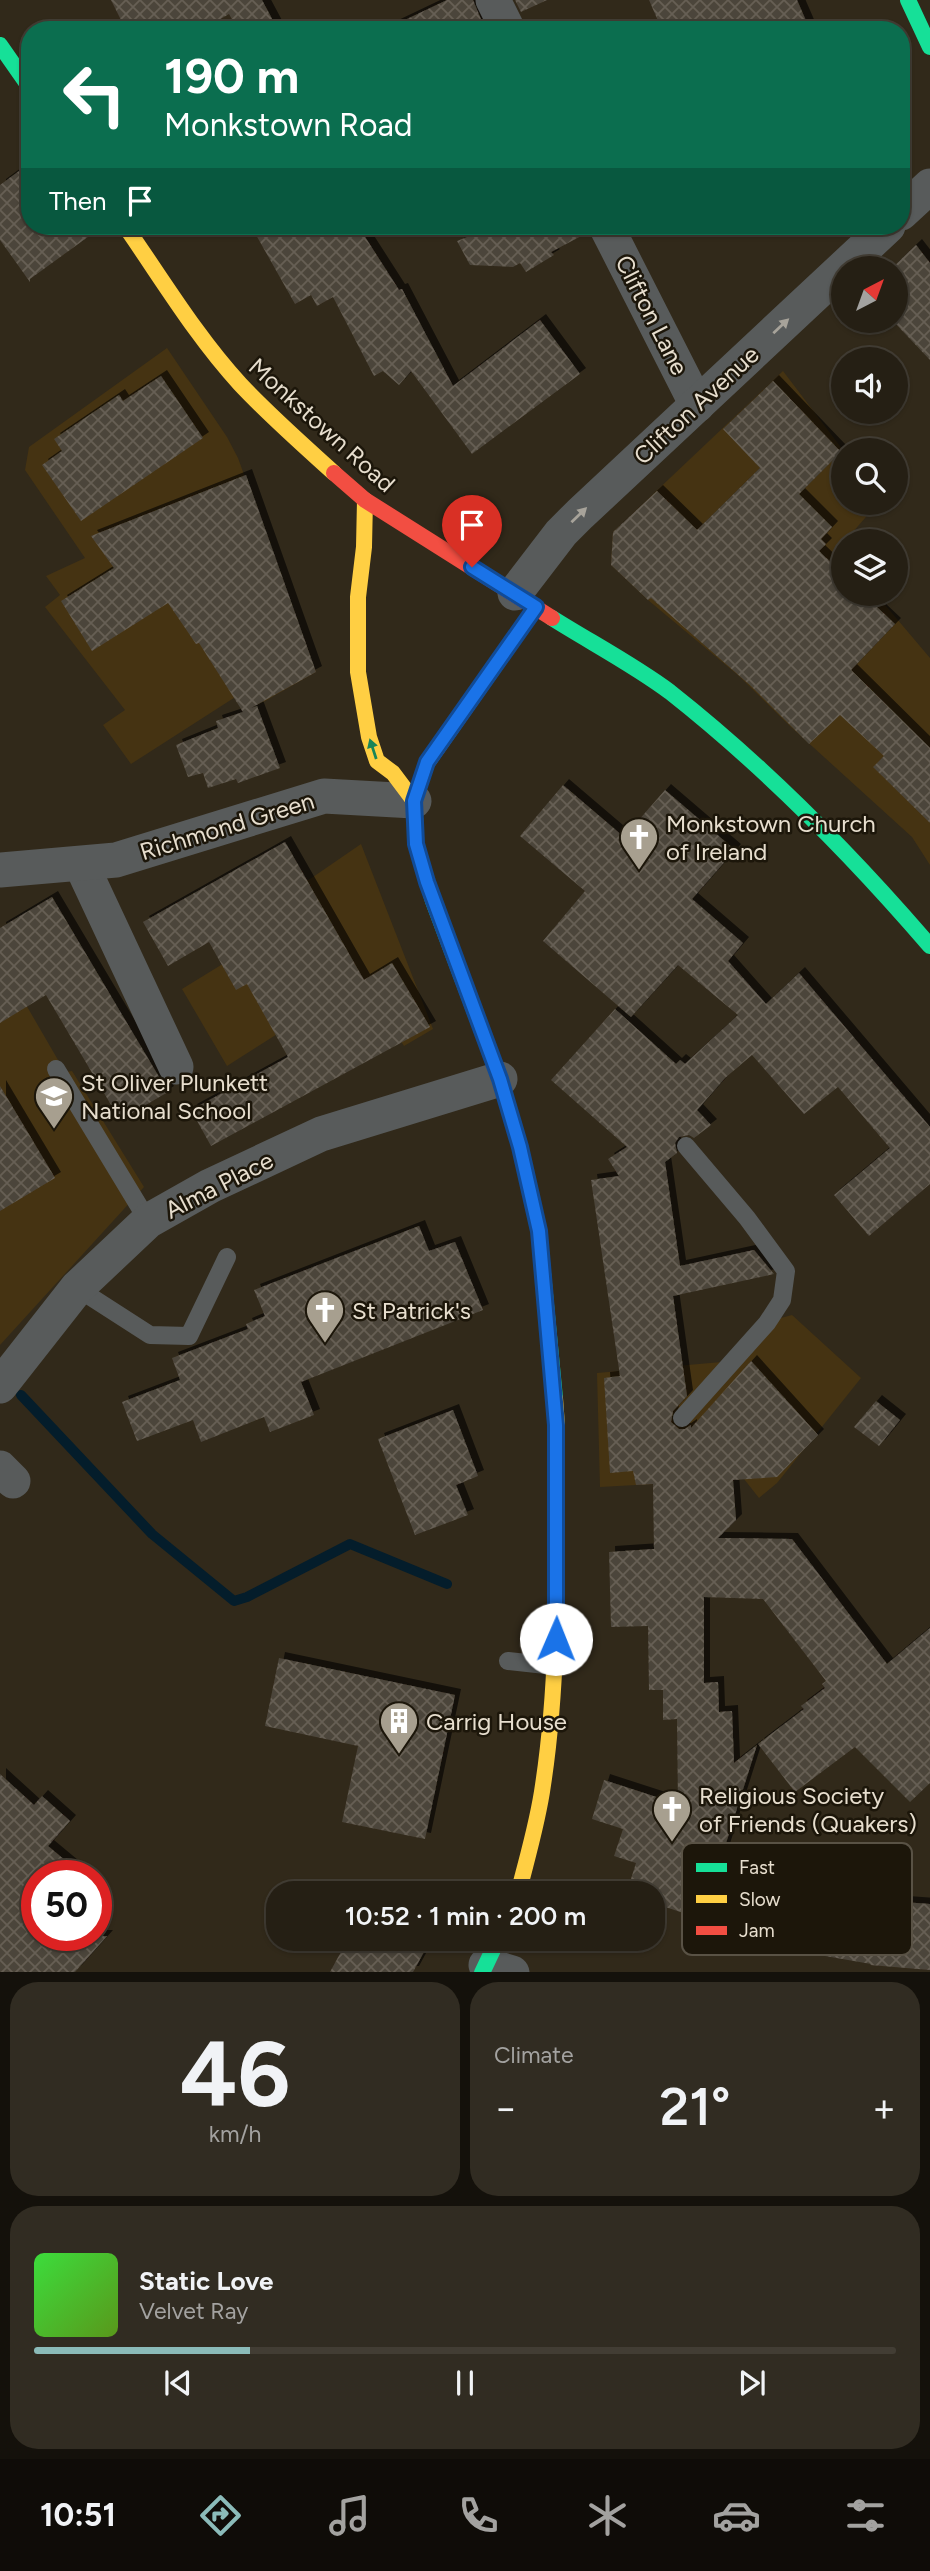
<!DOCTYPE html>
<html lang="en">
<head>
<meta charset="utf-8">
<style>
  :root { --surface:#251f14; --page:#312c22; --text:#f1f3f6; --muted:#a3a2a0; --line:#423d34; --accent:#8bbbb9 }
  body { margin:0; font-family:Figtree,sans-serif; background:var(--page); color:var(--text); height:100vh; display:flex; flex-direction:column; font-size:26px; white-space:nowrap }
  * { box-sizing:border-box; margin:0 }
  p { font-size:23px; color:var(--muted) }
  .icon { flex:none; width:38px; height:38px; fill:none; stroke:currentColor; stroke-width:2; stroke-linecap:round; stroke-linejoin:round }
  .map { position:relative; height:1972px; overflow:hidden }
  .sheet { display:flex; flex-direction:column; gap:10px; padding:10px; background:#14110b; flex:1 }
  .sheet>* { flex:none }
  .hud { position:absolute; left:21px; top:21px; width:889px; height:214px; border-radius:28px; box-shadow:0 2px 5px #0004,0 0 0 2px var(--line); background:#0b6e4f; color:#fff; overflow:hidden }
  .needle { width:46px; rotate:41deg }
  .tools { position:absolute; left:831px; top:256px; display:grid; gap:14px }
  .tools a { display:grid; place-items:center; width:77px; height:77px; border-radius:50%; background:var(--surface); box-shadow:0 2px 5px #0004,0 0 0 2px var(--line); font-size:35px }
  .speed { position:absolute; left:21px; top:1860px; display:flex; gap:14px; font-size:35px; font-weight:700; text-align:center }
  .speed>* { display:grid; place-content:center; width:91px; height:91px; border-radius:50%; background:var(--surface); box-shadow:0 2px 5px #0004,0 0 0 2px var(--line); line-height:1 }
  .speed .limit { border:10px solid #d22; background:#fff; color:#111 }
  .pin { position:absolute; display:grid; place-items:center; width:60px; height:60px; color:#fff; margin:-72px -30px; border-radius:50% 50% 50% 0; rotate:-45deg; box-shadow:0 0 7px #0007 }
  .pin .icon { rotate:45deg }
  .me { position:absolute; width:77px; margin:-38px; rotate:1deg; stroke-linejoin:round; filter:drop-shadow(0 0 5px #0008) }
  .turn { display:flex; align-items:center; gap:24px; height:147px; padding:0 28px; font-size:32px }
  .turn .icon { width:91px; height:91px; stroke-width:2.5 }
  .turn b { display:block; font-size:49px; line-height:60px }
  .then { display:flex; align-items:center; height:66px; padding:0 28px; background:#0003; gap:14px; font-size:26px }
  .big { font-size:52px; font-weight:600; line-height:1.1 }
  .sheet .widget { flex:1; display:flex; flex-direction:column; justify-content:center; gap:10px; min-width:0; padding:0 24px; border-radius:28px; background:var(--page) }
  .sheet .dial { align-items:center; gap:0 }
  .dial b { font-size:91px; line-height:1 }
  .song { display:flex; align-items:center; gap:21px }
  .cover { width:84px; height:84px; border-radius:10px; background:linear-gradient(135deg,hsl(120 70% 55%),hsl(90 70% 35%)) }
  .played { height:7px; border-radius:4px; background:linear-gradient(90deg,var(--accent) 25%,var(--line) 25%) }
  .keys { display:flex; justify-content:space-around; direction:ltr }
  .heat { display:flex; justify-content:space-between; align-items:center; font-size:38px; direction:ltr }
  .sheet .tiles { flex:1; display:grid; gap:10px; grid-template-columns:1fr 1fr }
  .widget:last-child { grid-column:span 2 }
  .trip { position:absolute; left:266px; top:1881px; width:399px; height:70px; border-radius:28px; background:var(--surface); box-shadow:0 2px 5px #0004,0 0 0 2px var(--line); font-weight:600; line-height:70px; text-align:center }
  .tabs { display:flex; height:112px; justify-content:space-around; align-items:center; background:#0f0c08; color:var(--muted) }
  .tabs .icon { width:49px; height:49px }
  .tabs .current { color:var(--accent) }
  .tabs b { font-size:32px; color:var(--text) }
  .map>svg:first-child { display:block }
</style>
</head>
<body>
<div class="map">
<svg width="930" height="1973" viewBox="0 0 930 1973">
  <defs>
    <pattern id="building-cross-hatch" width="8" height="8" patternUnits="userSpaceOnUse" patternTransform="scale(1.75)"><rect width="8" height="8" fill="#4c453a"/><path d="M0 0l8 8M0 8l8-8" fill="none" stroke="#665f55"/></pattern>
    <filter id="shadow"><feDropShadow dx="6" dy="-6" stdDeviation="0" flood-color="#0009"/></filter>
  </defs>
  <rect width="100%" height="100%" fill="#31291a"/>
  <g fill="#453312">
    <polygon points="167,348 227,437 238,458 316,672 258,705 253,694 240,694 131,764 103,725 125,710 45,607 60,595 46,576 85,558 25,470 29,447"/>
    <polygon points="783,371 843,450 844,502 879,502 838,549 843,556 844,593 875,593 930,658 930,865 912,837 791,727 739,676 648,600 611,565 613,532"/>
    <polygon points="361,844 433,1029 404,1046 365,984 293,1024 227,1066 182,989 270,935 257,911 313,877"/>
    <polygon points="0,960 65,1072 72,1071 144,1187 0,1345"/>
    <polygon points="792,1315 861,1378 777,1483 759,1498 744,1479 600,1487 597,1373 733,1361 766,1322"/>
  </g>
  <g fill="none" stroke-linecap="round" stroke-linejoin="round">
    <polyline stroke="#041d2b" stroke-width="10" points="21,1395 152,1534 234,1601 247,1597 350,1544 447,1584"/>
  </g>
  <g fill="url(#building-cross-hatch)" filter="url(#shadow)">
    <polygon points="111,0 262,0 278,30 238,30 229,14 202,30 126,30"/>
    <polygon points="447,0 473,0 485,29 384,30"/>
    <polygon points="515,0 547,0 521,12"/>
    <polygon points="649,0 797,0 810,30 662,30"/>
    <polygon points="30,163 30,226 103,226 30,279 30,282 0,240 0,185"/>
    <polygon points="251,226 358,226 399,290 402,289 453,386 540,320 580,374 472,454 411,371 399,385 383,371 374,376 333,297 317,306 311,295 295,304"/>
    <polygon points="462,226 586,226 587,233 551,252 554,255 526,272 520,263 513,267 470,265 457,241 467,237"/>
    <polygon points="916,245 930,263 930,360 892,320 896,320 896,268 892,268"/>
    <polygon points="161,376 203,438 81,521 42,465 62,451 54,439 119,395 123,401"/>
    <polygon points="773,381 841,452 799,494 832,527 821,539 826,544 819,551 844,575 844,593 862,593 895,624 851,670 930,748 930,823 873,767 884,756 840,715 809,744 752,687 651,598 648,600 611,565 613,532 657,491 697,530 760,468 723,429"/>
    <polygon points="246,475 316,672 251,708 257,706 280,768 238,783 236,779 208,788 203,773 188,777 176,745 218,728 216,721 243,712 199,643 196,644 168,603 92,651 61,601 114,568 91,536"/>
    <polygon points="563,785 624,837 665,790 735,850 692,899 743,943 728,961 766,1004 799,973 930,1127 930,1184 869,1236 834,1195 890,1148 838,1087 804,1114 752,1055 725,1078 697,1110 711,1125 694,1138 689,1135 679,1137 675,1143 677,1153 665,1162 680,1266 754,1250 774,1274 673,1296 687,1396 673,1411 671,1422 679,1429 685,1429 691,1425 691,1428 751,1361 818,1435 777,1477 733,1480 736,1520 718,1538 792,1539 887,1664 930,1628 930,1783 910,1802 855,1747 795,1792 758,1744 804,1709 801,1706 825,1688 822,1684 826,1681 763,1599 704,1597 704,1683 718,1682 719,1712 732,1711 734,1763 757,1745 702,1919 653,1903 653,1889 630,1882 636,1863 614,1856 623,1829 592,1819 604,1780 678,1804 677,1719 663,1720 663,1690 649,1690 648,1626 611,1627 609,1552 654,1549 653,1484 636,1485 633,1471 610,1473 604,1378 620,1376 591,1180 619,1176 608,1159 627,1147 551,1080 615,1009 676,1064 680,1060 685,1064 738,1015 678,965 631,1017 543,941 585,891 520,836"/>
    <polygon points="285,842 364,980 392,963 430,1027 211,1146 191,1110 288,1057 247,984 236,990 209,942 168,966 143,922"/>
    <polygon points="52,897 168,1092 120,1120 46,995 0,1023 0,928"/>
    <polygon points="0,1086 55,1178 0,1211"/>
    <polygon points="419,1226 429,1251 455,1242 483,1310 301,1382 314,1415 270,1432 264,1417 201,1442 193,1420 137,1441 122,1402 180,1380 172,1358 248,1329 246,1324 265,1316 254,1290"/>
    <polygon points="876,1401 900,1420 879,1446 854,1427"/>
    <polygon points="453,1410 478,1476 456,1485 468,1515 415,1535 378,1439"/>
    <polygon points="279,1658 455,1695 425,1839 342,1822 358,1746 265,1726"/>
    <polygon points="0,1774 34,1805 42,1796 70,1821 48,1846 84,1876 37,1876 37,1936 107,1936 75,1972 0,1972"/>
    <polygon points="817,1896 874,1906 875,1900 930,1904 930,1970 870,1965 871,1964 808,1953"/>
    <polygon points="348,1939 431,1939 413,1972 330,1972"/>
  </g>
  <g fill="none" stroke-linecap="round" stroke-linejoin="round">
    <g stroke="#585b5b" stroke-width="18">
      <polyline points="56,1069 148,1221"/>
      <polyline points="77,1288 150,1335 189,1336 227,1257"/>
      <polyline points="682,1418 767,1323 782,1300 786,1271 747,1218 686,1146"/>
      <polyline points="508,1661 555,1666"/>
      <polyline points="463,1889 516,1894"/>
    </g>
    <g stroke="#585b5b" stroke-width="35">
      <polyline points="493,0 508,30"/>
      <polyline points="901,213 930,186"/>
      <polyline points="606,226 697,405"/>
      <polyline points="515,593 561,533 580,514 888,226"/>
      <polyline points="81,864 176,1067"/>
      <polyline points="0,870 116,860 324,796 414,801"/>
      <polyline points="0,1386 77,1288 148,1221 210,1186 321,1134 500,1079"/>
      <polyline points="0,1468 13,1481"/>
      <polyline points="486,1965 512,1973"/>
    </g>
    <g stroke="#16e098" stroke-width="16">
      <polyline points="908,0 930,47"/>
      <polyline points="0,45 30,88"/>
      <path d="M552 618C590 642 634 665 670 692 765 767 851 854 930 946"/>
      <polyline points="416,834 416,844 433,901 500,1079 520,1147 539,1231 555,1398"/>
      <polyline points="482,1973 498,1939"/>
    </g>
    <g stroke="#ffcf43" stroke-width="16">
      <path d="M125 226C162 279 196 336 240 384 269 415 302 444 334 473"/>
      <polyline points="365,500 364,547 358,597 358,672 369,737 377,761 393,773 414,801"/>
      <polyline points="416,834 414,801 427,763 536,607"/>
      <path d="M518 1894C527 1858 538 1822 543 1785 561 1666 556 1545 557 1425L555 1398"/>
    </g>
    <polyline stroke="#f24e42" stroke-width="16" points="334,473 365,500 552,618"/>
  </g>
  <defs><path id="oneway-solid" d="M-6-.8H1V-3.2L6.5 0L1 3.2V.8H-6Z" transform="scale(1.75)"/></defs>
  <g fill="#a7a39a">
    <use href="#oneway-solid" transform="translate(781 326) rotate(-43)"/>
    <use href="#oneway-solid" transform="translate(579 515) rotate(-44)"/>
  </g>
  <use fill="#198558" href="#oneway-solid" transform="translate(373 749) rotate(-108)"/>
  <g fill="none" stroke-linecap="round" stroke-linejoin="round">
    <g stroke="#114b97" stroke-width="18">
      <polyline id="route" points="472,567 536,607 427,762 414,801 416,844 427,882 500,1079 520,1147 539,1231 556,1425 556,1639"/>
    </g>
    <use href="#route" stroke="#1a73e8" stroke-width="12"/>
  </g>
  <defs>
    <g id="church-pin" transform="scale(2.0125)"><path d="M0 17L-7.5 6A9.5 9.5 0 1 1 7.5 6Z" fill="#a79f8f" stroke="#1c160a"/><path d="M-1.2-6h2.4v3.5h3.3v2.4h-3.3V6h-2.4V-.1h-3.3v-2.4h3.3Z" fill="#fff"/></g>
    <g id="school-pin" transform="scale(2.0125)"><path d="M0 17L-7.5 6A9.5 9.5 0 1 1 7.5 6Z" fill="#a79f8f" stroke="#1c160a"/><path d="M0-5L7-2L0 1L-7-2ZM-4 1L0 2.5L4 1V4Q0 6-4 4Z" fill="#fff"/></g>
    <g id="building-pin" transform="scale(2.0125)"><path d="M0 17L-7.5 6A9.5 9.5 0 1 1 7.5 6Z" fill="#a79f8f" stroke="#1c160a"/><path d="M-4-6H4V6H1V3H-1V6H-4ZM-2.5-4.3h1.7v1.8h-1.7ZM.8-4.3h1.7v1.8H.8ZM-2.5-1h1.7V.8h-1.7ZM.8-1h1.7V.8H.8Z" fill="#fff"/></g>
  </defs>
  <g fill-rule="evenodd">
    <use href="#church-pin" x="639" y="837"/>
    <use href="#school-pin" x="54" y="1096"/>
    <use href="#church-pin" x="325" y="1310"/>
    <use href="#building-pin" x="399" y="1721"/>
    <use href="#church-pin" x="672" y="1809"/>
  </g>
  <g text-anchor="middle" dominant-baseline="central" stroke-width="5" stroke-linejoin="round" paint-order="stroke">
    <g font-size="24" fill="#e7dece" stroke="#1c160a">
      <text transform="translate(652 315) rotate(63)">Clifton Lane</text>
      <text transform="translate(696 405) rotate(-43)">Clifton Avenue</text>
      <text transform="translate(322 425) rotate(42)">Monkstown Road</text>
      <text transform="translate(227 826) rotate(-17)">Richmond Green</text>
      <text transform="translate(219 1185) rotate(-27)">Alma Place</text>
    </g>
    <g font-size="24" fill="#e7dece" stroke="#1c160a" text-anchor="start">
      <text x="666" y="823">Monkstown Church<tspan x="666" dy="28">of Ireland</tspan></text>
      <text x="81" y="1082">St Oliver Plunkett<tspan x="81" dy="28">National School</tspan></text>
      <text x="352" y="1310">St Patrick's</text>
      <text x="426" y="1721">Carrig House</text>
      <text x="699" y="1795">Religious Society<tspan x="699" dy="28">of Friends (Quakers)</tspan></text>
    </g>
  </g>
  <rect x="682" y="1843" width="230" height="112" rx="10" fill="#1c160a" stroke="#595245" stroke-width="2"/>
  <rect x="696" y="1863" width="31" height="9" fill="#16e098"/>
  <rect x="696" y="1895" width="31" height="8" fill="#ffcf43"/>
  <rect x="696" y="1926" width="31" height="9" fill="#f24e42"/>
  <g font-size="19" fill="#e7dece">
    <text x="739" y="1874">Fast</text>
    <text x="739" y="1906">Slow</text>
    <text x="739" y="1937">Jam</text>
  </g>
</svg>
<div class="tools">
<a><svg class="needle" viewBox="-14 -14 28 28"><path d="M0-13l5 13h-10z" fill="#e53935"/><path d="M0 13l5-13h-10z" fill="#a3a2a0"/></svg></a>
<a><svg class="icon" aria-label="sound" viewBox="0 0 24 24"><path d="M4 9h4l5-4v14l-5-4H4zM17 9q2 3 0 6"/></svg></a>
<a><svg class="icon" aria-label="search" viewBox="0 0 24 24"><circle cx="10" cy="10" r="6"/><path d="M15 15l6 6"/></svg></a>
<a><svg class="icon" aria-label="layers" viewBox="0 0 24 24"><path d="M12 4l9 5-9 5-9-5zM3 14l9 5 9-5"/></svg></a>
</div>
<div class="speed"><div class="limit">50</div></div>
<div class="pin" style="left:472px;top:567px;background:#d93025"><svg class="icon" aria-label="arrive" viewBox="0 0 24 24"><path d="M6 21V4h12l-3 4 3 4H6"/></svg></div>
<svg class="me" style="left:556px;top:1639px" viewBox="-20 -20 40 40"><circle r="19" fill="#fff"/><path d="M0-13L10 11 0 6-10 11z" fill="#1a73e8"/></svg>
<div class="trip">10:52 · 1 min · 200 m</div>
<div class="hud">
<div class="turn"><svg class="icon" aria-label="left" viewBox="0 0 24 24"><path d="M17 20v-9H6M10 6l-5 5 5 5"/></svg><div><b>190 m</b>Monkstown Road</div></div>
<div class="then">Then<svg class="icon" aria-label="arrive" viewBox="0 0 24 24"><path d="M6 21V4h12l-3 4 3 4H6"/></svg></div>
</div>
</div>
<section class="sheet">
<div class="tiles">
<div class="widget dial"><b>46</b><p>km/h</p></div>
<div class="widget"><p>Climate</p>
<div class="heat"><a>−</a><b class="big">21°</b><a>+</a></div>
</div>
<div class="widget">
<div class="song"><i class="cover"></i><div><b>Static Love</b><p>Velvet Ray</p></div></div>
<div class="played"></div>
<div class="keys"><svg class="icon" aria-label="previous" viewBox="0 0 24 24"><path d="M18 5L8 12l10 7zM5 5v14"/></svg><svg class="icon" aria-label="pause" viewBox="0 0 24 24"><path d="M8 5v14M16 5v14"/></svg><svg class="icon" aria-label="next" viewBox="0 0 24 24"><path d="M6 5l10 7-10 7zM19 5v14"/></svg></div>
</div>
</div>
</section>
<nav class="tabs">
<b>10:51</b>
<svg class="icon current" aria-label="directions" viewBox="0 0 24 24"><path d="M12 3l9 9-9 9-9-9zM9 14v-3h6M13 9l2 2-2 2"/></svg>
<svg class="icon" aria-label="music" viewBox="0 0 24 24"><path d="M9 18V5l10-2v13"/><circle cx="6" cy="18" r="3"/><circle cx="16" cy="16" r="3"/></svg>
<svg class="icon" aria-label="phone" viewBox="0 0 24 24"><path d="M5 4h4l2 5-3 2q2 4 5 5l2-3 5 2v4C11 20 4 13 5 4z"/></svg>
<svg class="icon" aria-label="climate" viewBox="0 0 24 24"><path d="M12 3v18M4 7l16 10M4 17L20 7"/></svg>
<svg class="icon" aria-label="car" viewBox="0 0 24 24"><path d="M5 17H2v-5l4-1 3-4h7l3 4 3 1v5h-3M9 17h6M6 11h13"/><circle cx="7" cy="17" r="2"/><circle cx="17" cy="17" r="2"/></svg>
<svg class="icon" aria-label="filters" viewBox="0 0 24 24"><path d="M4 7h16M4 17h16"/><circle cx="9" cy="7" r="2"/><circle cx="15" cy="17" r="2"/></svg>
</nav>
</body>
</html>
